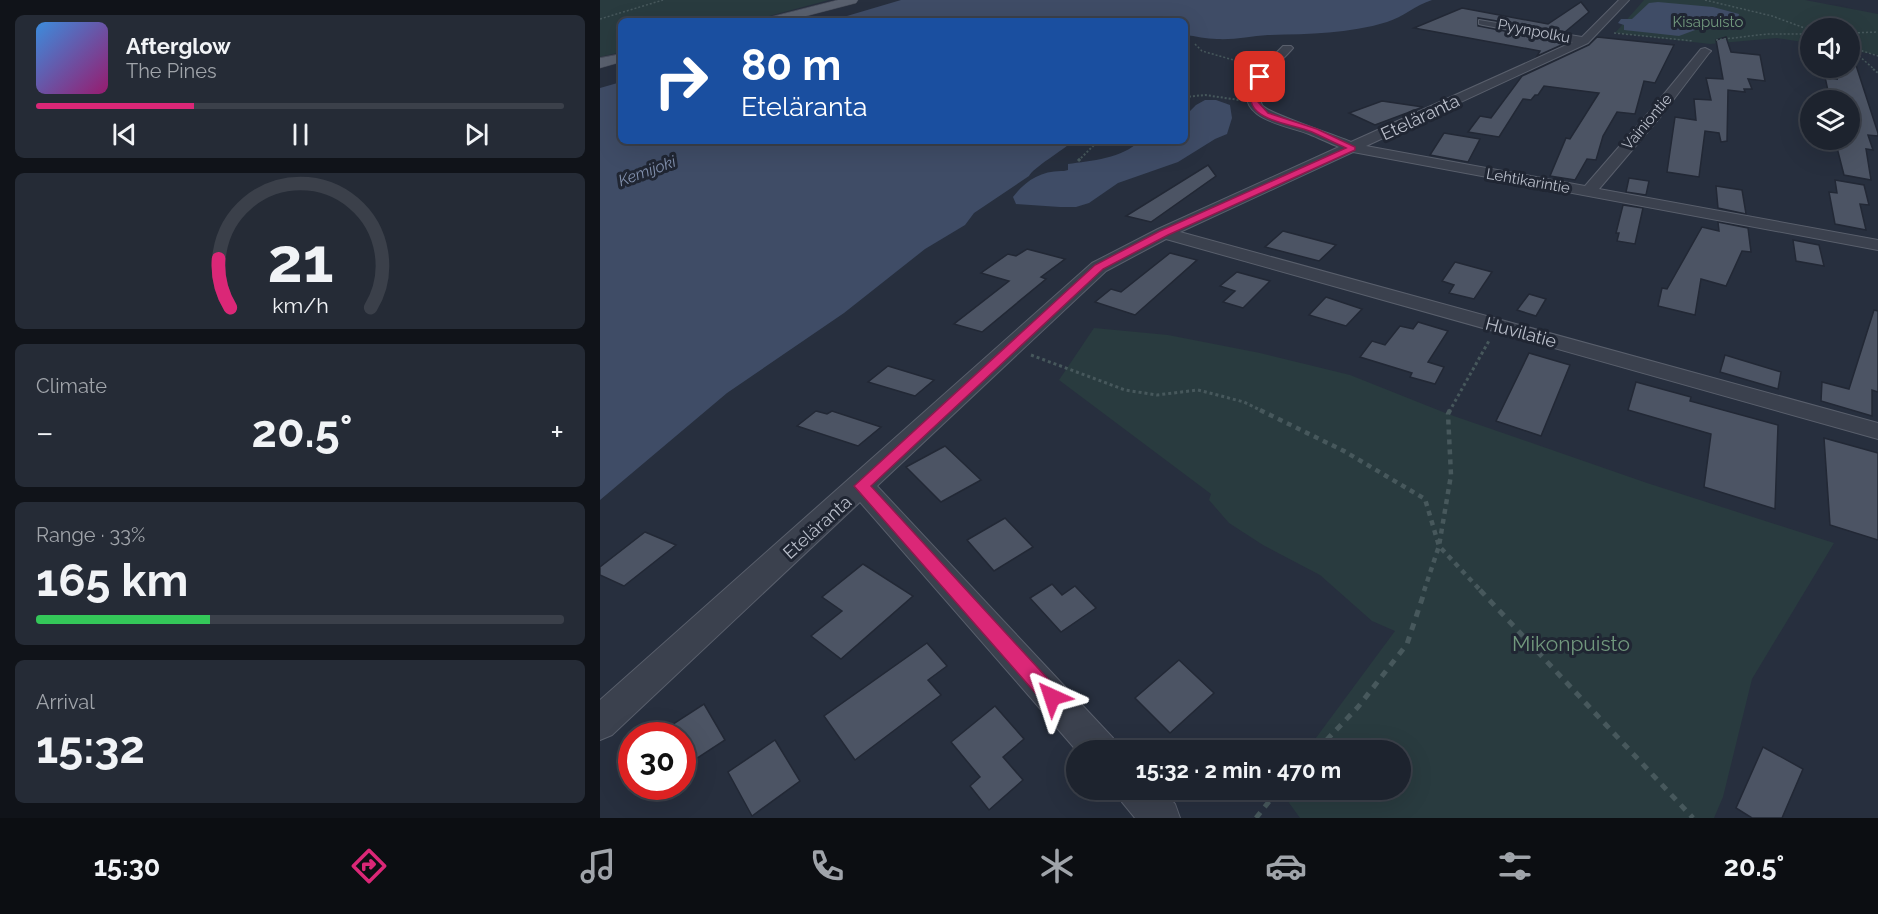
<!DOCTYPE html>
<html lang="en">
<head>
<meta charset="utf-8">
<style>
  :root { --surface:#1d232e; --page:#252b36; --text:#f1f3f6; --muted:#a0a4aa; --line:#3b404a; --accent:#db2777 }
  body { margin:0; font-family:Raleway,sans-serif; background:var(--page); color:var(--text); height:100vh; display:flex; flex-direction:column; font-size:22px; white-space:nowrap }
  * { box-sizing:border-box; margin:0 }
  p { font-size:20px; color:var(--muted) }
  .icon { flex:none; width:33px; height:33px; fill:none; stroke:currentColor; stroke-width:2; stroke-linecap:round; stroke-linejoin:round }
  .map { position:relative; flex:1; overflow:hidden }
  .details { display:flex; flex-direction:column; gap:15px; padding:15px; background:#101319; width:600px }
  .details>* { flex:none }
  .hud { position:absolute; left:18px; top:18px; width:570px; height:126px; border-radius:9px; box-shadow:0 6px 24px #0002,0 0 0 2px var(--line); background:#1a4fa0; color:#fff; overflow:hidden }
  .controls { position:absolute; left:1200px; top:18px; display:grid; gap:12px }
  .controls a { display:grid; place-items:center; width:60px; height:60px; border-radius:50%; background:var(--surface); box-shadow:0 6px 24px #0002,0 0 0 2px var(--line); font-size:30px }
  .speed { position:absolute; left:18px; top:722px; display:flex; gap:12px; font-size:30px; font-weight:700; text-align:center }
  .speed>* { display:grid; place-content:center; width:78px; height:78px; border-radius:50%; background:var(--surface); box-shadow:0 6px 24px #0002,0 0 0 2px var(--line); line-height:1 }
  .speed .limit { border:9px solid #d22; background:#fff; color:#111 }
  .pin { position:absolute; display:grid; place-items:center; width:51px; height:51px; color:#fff; margin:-26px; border-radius:12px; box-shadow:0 3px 9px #0006 }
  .me { position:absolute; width:66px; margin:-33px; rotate:318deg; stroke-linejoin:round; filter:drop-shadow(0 0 4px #0008) }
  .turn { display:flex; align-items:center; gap:21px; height:126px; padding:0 24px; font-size:27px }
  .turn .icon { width:78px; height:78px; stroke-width:2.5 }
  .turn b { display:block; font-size:42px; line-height:51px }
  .big { font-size:45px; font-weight:700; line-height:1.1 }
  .details .widget { flex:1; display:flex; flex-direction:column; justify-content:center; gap:9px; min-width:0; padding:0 21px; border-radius:9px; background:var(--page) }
  .details .dial { align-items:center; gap:0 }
  .dial svg { height:156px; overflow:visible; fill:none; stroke:var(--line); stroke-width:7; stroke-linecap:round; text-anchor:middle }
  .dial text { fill:var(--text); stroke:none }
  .song { display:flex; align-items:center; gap:18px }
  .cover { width:72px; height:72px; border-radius:9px; background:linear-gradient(135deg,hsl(210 70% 55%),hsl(320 70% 35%)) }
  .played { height:6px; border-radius:3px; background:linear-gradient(90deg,var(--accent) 30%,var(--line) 30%) }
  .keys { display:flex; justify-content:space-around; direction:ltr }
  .heat { display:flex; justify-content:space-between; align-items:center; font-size:33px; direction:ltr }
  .charge { height:9px; border-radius:4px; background:linear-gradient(90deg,#34c759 33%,var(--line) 0) }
  .trip { position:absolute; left:466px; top:740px; width:345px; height:60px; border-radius:30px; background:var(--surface); box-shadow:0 6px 24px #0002,0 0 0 2px var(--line); font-weight:700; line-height:60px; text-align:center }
  .dock { display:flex; height:96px; justify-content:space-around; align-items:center; background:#0c0e12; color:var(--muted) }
  .dock .icon { width:42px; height:42px }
  .dock .current { color:var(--accent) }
  .dock b { font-size:27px; color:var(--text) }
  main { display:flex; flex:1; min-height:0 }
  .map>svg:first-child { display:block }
</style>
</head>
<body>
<main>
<section class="details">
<div class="widget">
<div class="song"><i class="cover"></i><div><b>Afterglow</b><p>The Pines</p></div></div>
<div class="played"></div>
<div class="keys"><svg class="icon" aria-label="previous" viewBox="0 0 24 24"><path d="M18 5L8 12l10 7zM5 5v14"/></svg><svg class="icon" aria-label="pause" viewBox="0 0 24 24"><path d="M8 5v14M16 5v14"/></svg><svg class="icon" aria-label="next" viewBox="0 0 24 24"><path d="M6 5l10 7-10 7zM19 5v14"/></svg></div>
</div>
<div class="widget dial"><svg viewBox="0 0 100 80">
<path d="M14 69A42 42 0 1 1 86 69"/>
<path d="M14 69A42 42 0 0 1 8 44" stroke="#db2777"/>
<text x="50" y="56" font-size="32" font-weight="700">21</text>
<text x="50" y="72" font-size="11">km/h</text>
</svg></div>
<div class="widget"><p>Climate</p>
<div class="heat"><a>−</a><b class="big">20.5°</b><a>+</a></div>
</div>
<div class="widget"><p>Range · 33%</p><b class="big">165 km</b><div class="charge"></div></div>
<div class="widget"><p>Arrival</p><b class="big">15:32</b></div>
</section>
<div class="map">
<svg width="1278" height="818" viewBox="0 0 1278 818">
  <rect width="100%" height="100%" fill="#272f3e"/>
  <g fill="#293b3f">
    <polygon points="0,0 229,0 151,21 21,21 21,52 0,57"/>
    <polygon points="1044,0 1205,0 1278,14 1278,55 1250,50 1250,28 1210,28 1210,43 1177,38 1110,44 1015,33"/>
    <polygon points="494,328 568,335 660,353 750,375 848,414 1047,483 1234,543 1152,679 1123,797 1114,818 700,818 679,789 801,789 801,750 707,750 795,631 772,621 720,575 663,545 629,523 609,500 611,494 459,380"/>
  </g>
  <g fill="#3f4c66">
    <path d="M301 0H832C816 5 803 17 787 22 748 34 708 34 668 35 651 36 634 40 617 39 606 39 596 36 585 35V21H230Z"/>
    <polygon points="1058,2 1113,7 1139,14 1138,18 1123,25 1106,26 1079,36 1024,30 1024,25 1018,23 1021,19 1032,19 1049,3"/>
    <path d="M21 82V141H473C463 150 433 168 429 176L374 213 365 225 325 249 244 313 127 393 0 500V88Z"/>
    <path d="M605 100H616L630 105 632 118 627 134 615 139 578 162 518 183 489 203 476 207H460L416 204 413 197C426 180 442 170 464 171L468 170V164C490 161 524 158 539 141H585V116L596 105Z"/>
  </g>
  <g fill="#4c5464" stroke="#222835" stroke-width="1.5">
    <polygon points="981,2 989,12 965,32 878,18 878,26 966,43 937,56 940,51 814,28 862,8 948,24"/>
    <polygon points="997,37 1074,45 1055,83 1044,81 1035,114 1017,112 1003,136 996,160 987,159 975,180 950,176 966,138 970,139 999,93 944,86 938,95 935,95 931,100 923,99 899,137 868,132 880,116 891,118 922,76 989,45"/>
    <polygon points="1126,37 1131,52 1160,55 1165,81 1148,79 1152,89 1144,89 1145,92 1128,90 1127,141 1121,142 1119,133 1105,131 1099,177 1067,172 1075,117 1096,120 1094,99 1111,100 1106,78 1123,79 1116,40"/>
    <polygon points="1253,56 1278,133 1278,136 1268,135 1273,150 1266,149 1271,180 1244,175 1235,140 1250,140 1250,100 1230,100 1225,77 1237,79 1233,68 1250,68 1250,57"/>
    <polygon points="782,101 823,107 775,125 749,113"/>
    <polygon points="844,133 880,139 868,162 830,155"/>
    <polygon points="608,165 616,176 551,222 526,216"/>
    <polygon points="1029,178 1049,181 1046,195 1026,192"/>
    <polygon points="1235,180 1264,185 1269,205 1260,204 1266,230 1235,224 1229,192 1237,193"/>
    <polygon points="1116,186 1142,190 1146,214 1118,208"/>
    <polygon points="1023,205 1043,208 1035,244 1017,241 1019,233 1016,233"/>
    <polygon points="1118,222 1148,228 1151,252 1142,251 1126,286 1101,279 1095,315 1058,306 1062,288 1067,289 1102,227 1119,231"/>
    <polygon points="683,231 736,245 719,261 665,247"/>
    <polygon points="1193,240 1219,245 1224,266 1196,261"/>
    <polygon points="427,249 465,259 441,277 446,279 382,332 354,324 409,281 381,273 408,254 416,256"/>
    <polygon points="570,253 597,260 535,315 495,302 511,289 521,292"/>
    <polygon points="855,262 892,272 874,299 849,293 854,285 842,281"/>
    <polygon points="637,272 670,281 643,308 623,302 635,291 620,286"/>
    <polygon points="929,294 946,299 936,316 917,310"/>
    <polygon points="726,297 762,309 746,326 709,315"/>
    <polygon points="1274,310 1278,311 1278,392 1272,390 1272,416 1221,401 1222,382 1249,389"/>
    <polygon points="818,322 848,331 828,362 844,367 835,384 810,377 812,373 760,357 772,341 785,345 800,326 813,329"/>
    <polygon points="929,353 970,365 941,436 896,421"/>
    <polygon points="1125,355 1181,372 1178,389 1120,372"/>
    <polygon points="288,366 334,380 315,396 268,382"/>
    <polygon points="1036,382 1091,397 1090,401 1178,425 1175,509 1104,487 1111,434 1028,410"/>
    <polygon points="216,411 227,414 232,411 281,427 258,446 197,426"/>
    <polygon points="1224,438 1278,453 1278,540 1230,525"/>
    <polygon points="345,446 381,480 341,502 306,467"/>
    <polygon points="405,518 433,547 394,571 367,540"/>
    <polygon points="45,532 76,545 24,586 0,575 0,567"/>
    <polygon points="263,564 313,596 241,659 211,636 242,611 222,597"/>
    <polygon points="452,584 462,595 475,586 496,608 461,632 430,598"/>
    <polygon points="327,643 347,666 328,680 341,695 255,760 224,716"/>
    <polygon points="579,660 614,693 570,733 535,698"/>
    <polygon points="104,704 125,740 82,768 82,735 56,735"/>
    <polygon points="395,706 424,739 403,757 423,780 389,810 370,786 380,777 351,742"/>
    <polygon points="175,740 200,781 152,816 128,772"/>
    <polygon points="1163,747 1203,769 1182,818 1152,818 1136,808"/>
  </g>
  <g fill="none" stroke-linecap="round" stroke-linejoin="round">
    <g stroke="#595f6c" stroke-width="2">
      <g id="minor">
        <path d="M1019 0H1029L988 43 766 146 985 186 1051 110 1101 49 1105 48 1111 51 1109 53 1061 116 999 189 1278 240V250L753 152 580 232 1278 423V439L566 239 506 271 277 486 513 738 518 750 477 751 260 502 12 735 0 740V700L492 263 558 229 739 147C729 143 719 138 709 134 686 125 631 119 651 80 659 67 673 57 683 46H691L693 48C684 59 672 67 664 79 660 86 658 98 662 105 666 113 738 136 751 142L973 42 883 25 879 24V20L982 37Z"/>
        <polygon points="516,789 561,789 575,804 580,818 535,818 522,802"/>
      </g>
    </g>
    <g stroke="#454a57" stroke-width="1">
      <g id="major">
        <polygon points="238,0 258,0 256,3 187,21 165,21 167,18"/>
        <polygon points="21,54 21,62 0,68 0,58"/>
      </g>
    </g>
    <g stroke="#47585c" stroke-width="1.5" stroke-dasharray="2 2" stroke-linecap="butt">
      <polyline points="1105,0 1172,16 1210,30"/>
      <polyline points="0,19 63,0"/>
      <polyline points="1014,33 1093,41"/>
      <polyline points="1250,33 1278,32"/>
      <polyline points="1116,40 1167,34 1210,34"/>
      <polyline points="595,44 602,51 651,65"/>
      <polyline points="1250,47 1278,56"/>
      <polyline points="1250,48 1275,70"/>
    </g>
    <g stroke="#47585c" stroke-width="2" stroke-dasharray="2 2" stroke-linecap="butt">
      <polyline points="1273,69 1278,73"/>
      <polyline points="585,97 605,95 639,100"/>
      <polyline points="481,158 498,141"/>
    </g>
    <g stroke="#47585c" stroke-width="3" stroke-dasharray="3 3" stroke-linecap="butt">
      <polyline points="478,161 482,157"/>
      <polyline points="431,355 525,390 557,395 598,390 644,402 664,412"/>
      <polyline points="849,412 890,339"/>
    </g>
    <g stroke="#47585c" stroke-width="4.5" stroke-dasharray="5 5" stroke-linecap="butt">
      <polyline points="660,410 744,451 825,499 839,546 881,591"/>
      <polyline points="824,591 839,546 851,475 848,414 850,410"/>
    </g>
    <g stroke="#47585c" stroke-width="5" stroke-dasharray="7 7" stroke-linecap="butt">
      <polyline points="880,590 1093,818"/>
      <polyline points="717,750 758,707 807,644 825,590"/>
      <polyline points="656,818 679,789"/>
    </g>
    <use href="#minor" fill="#3b414e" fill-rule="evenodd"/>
    <use href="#major" fill="#59606e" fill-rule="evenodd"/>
  </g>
  <path fill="#db2777" stroke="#8e194d" stroke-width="1.5" d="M658 76 664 77 658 88V102L668 113 717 129 755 147V150L568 235 503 269 271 486 459 691 462 697 459 704 452 706 445 704 254 486 495 265 560 231 746 148C735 143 723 137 712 132 684 121 631 120 658 76Z"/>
  <g text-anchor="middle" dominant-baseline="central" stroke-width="6" stroke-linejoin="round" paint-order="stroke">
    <g font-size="15" fill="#71987d" stroke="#202633">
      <text x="1108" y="22">Kisapuisto</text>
    </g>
    <g font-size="15" fill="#b8bdc9" stroke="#202633">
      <text transform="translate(934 31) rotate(11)">Pyynpolku</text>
      <text transform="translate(1047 122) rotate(-50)">Vainiontie</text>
      <text transform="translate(928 181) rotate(10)">Lehtikarintie</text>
    </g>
    <g font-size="16" font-style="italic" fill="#8291ae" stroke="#202633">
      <text transform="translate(47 171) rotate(-20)">Kemijoki</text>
    </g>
    <g font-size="18" fill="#b8bdc9" stroke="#202633">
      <text transform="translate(820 117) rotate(-25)">Eteläranta</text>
      <text transform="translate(921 332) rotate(15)">Huvilatie</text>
      <text transform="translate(217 527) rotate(-42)">Eteläranta</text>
    </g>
    <g font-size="21" fill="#71987d" stroke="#202633">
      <text x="971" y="643">Mikonpuisto</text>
    </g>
  </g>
</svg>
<div class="controls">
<a><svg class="icon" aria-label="sound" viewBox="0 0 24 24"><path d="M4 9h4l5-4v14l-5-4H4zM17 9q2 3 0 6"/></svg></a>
<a><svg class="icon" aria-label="layers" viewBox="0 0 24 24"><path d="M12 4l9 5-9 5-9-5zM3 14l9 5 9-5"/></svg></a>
</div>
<div class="speed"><div class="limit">30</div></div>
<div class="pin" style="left:660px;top:77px;background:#d93025"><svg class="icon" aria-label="arrive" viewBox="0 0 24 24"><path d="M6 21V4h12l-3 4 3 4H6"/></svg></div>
<svg class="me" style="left:452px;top:697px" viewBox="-20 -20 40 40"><path d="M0-17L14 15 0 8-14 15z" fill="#db2777" stroke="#fff" stroke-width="4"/></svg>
<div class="trip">15:32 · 2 min · 470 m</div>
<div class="hud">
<div class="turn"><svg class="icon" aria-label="right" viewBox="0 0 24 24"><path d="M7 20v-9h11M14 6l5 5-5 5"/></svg><div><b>80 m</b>Eteläranta</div></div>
</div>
</div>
</main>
<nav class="dock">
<b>15:30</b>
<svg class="icon current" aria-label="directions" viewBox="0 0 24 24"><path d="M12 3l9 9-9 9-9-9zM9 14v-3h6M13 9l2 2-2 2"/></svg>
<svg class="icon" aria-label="music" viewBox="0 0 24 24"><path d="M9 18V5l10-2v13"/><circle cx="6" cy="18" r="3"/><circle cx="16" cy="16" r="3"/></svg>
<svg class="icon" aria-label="phone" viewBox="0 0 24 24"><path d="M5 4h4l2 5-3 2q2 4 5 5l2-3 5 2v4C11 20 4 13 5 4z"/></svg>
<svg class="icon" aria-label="climate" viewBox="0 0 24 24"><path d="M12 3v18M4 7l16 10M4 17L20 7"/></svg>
<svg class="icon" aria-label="car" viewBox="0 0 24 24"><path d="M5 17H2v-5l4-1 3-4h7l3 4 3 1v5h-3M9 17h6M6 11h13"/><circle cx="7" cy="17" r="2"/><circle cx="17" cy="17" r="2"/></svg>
<svg class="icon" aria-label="filters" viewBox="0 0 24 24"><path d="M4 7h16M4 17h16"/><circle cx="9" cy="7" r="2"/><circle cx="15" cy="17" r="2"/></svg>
<b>20.5°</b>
</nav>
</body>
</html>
